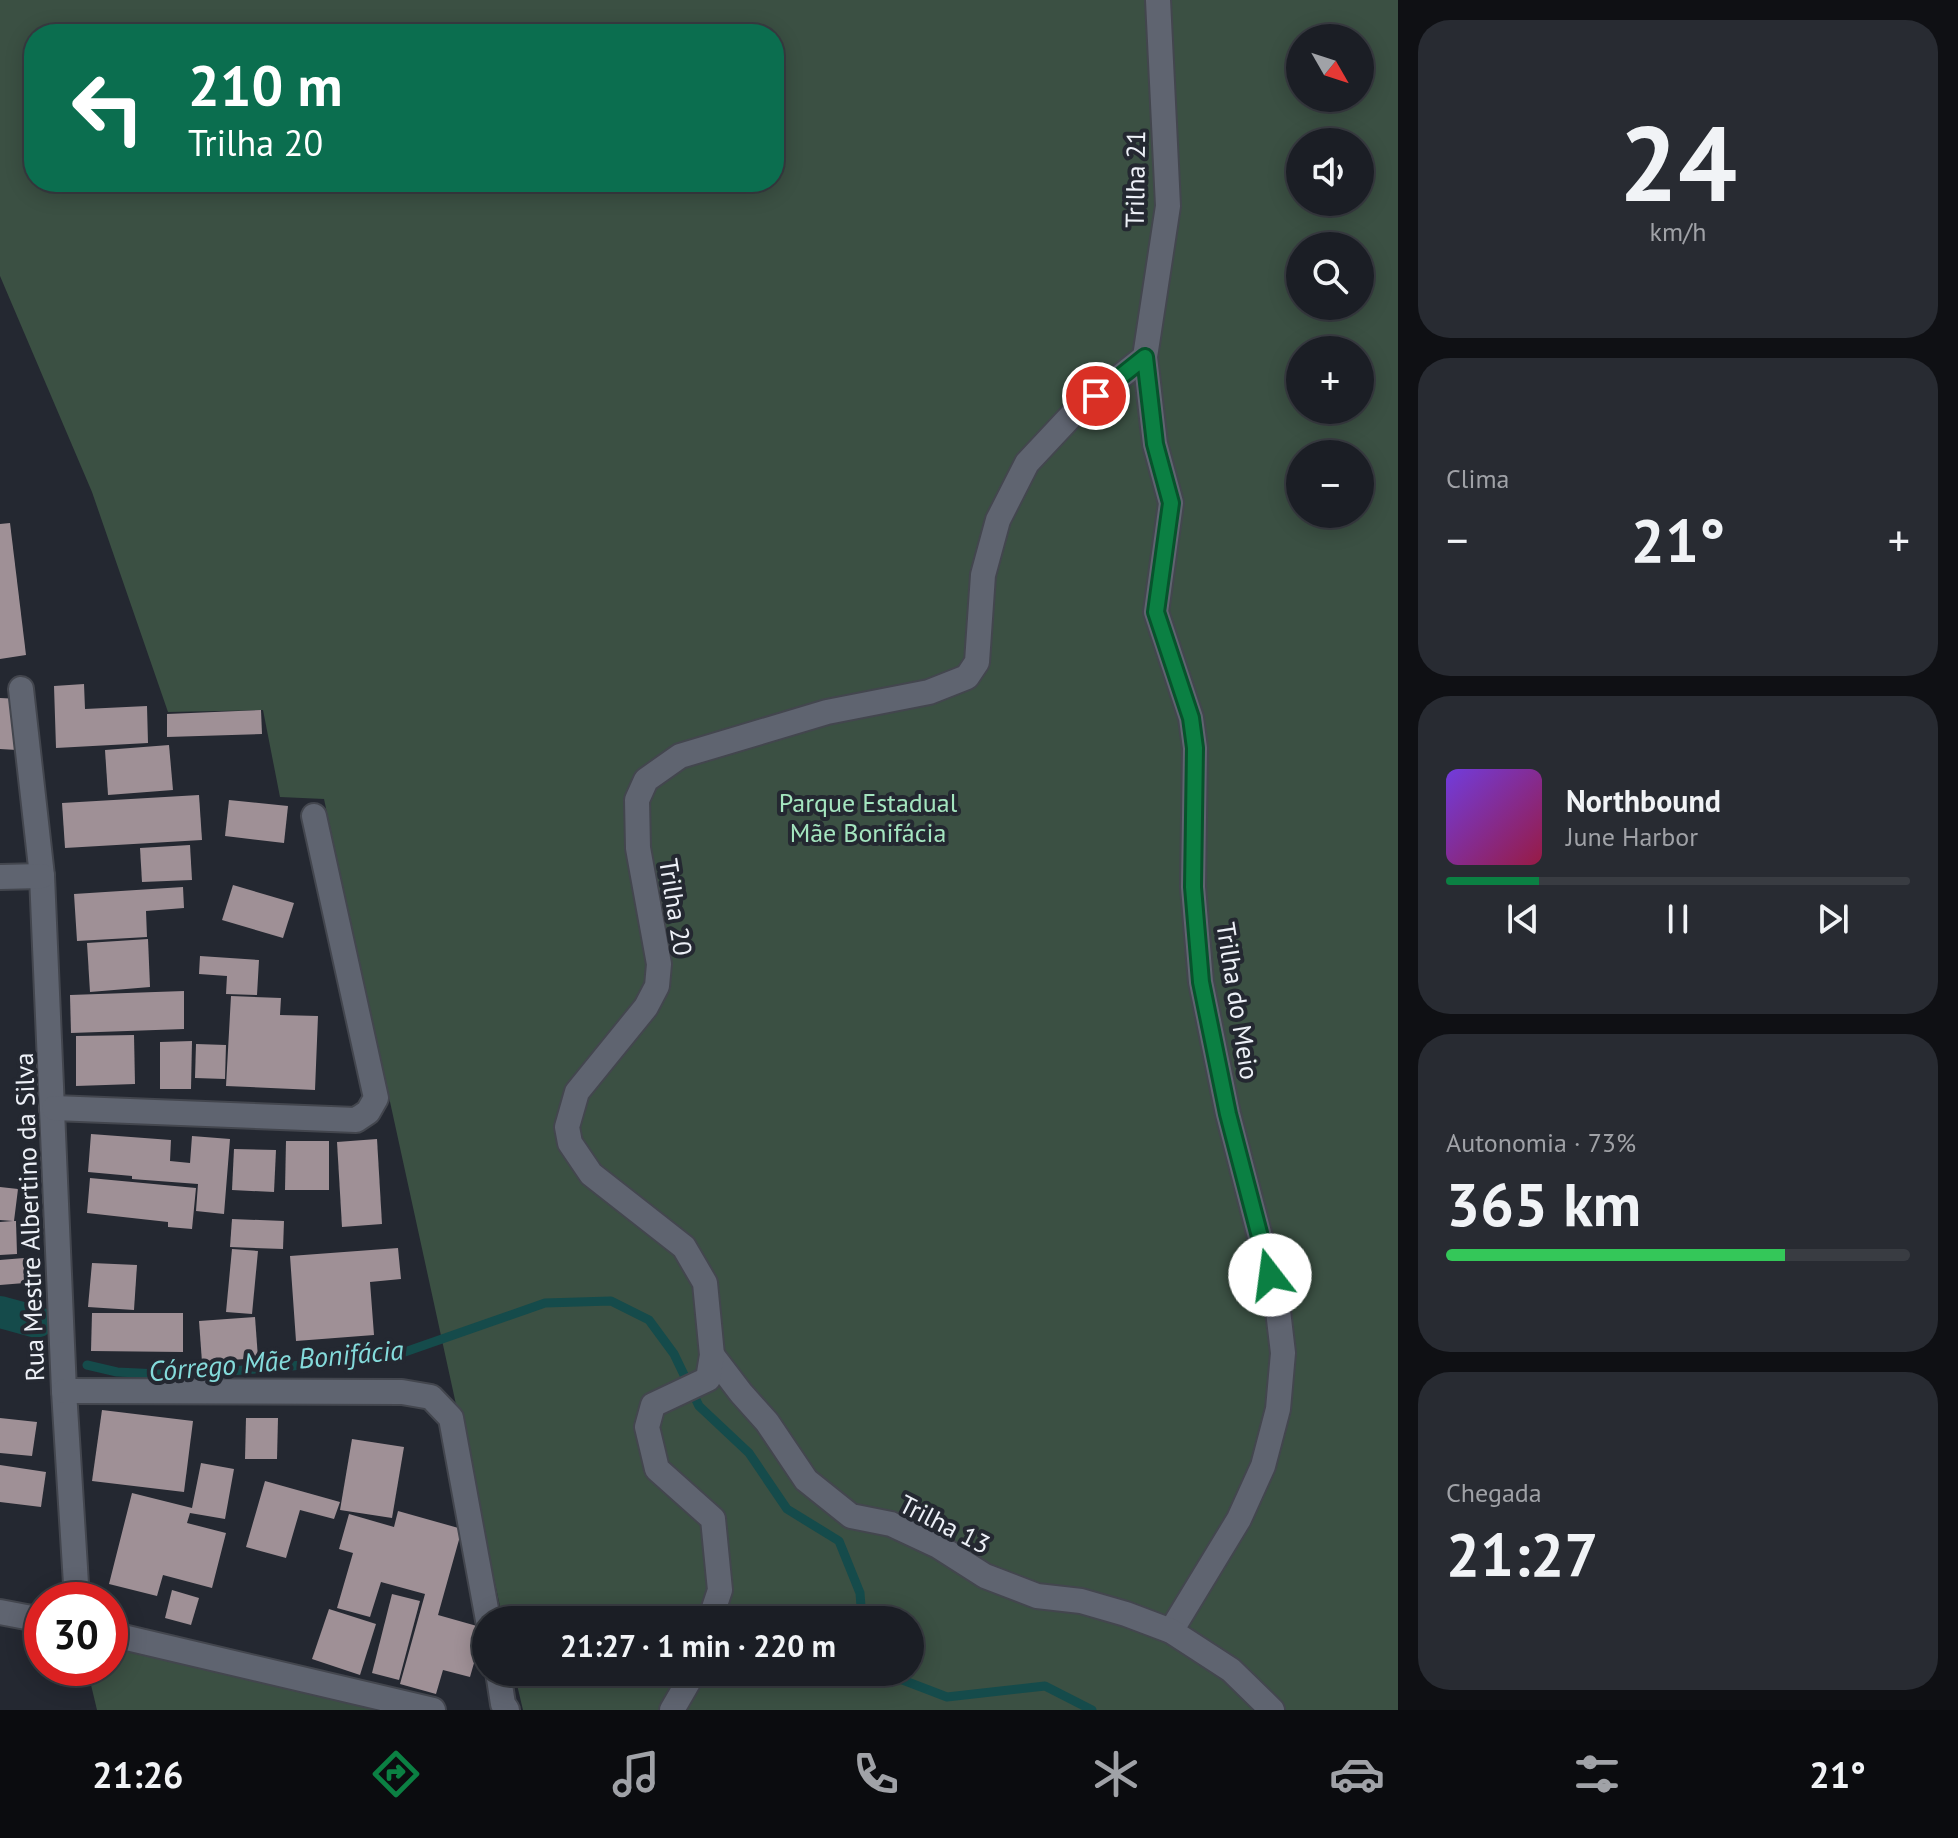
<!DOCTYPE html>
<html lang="pt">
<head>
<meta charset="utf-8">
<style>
  :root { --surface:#1b1e25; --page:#282b32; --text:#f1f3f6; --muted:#a0a2a7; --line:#393c42; --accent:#0b8043 }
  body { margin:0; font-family:"PT Sans",sans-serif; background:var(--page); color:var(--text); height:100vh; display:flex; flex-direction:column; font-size:30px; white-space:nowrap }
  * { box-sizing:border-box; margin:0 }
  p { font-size:26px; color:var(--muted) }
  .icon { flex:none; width:44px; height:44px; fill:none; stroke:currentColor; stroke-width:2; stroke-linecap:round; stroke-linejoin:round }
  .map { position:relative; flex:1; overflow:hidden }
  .sheet { display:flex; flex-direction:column; gap:20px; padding:20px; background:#0f1014; width:560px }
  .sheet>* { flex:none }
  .hud { position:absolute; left:24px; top:24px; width:760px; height:168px; border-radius:32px; box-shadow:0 4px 20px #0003,0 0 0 2px var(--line); background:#0b6e4f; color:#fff; overflow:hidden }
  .needle { width:52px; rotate:129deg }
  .controls { position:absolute; left:1286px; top:24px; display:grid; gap:16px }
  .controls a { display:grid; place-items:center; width:88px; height:88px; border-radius:50%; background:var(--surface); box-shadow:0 4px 20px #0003,0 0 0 2px var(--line); font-size:40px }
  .speed { position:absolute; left:24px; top:1582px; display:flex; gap:16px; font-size:40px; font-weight:700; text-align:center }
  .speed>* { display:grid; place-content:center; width:104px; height:104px; border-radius:50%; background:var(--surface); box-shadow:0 4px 20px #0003,0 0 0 2px var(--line); line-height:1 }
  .speed .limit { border:12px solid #d22; background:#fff; color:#111 }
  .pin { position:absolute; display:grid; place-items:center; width:68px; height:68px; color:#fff; margin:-34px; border:4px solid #fff; border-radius:50%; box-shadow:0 2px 8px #0007 }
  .me { position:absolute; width:88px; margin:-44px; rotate:345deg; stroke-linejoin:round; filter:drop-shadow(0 0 6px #0008) }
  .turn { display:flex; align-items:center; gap:28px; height:168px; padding:0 32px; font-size:36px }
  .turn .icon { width:104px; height:104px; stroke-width:2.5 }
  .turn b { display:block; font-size:56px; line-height:68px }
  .big { font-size:60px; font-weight:600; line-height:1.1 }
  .sheet .tile { flex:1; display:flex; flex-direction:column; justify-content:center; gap:12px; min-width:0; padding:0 28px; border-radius:32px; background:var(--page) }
  .sheet .dial { align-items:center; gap:0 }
  .dial b { font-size:104px; line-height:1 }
  .song { display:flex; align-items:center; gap:24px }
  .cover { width:96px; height:96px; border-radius:12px; background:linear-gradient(135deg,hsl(260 70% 55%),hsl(340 70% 35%)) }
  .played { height:8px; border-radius:4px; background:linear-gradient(90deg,var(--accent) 20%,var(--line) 20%) }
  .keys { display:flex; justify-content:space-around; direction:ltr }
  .heat { display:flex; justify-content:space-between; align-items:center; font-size:44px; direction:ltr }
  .charge { height:12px; border-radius:6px; background:linear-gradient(90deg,#34c759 73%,var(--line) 0) }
  .trip { position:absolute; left:472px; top:1606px; width:452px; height:80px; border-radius:40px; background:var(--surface); box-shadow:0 4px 20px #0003,0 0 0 2px var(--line); font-weight:600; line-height:80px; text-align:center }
  .tabs { display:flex; height:128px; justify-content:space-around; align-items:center; background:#0b0c0f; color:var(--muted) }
  .tabs .icon { width:56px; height:56px }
  .tabs .current { color:var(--accent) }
  .tabs b { font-size:36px; color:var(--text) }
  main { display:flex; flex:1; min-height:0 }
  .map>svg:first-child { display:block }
</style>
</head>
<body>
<main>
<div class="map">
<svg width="1398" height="1710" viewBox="0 0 1398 1710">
  <rect width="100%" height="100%" fill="#242831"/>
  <g fill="#3b5043" fill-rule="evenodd">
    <path d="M0 0H1398V1710H523L514 1672H910V1620H503L324 799 280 797 263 710 168 712 92 492 0 276ZM34 34H774V182H34ZM1300 38H1360V98H1300ZM1300 142H1360V202H1300ZM1300 246H1360V306H1300ZM1300 350H1360V410H1300ZM1300 454H1360V514H1300Z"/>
    <polygon points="110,1643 390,1710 97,1710 87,1668 110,1668"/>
  </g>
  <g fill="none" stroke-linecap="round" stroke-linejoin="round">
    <g stroke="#154b4b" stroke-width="9">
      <polyline points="87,1365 117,1372 181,1375 292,1366 399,1354 545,1303 611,1301 649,1320 674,1354 699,1406 749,1453 787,1509 839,1541 860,1593 862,1620"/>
      <polyline points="893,1672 900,1679 947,1697 1045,1686 1092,1710"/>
    </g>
    <polyline stroke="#154b4b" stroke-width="32" points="0,1312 37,1322"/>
  </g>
  <g fill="#9f9096">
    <polygon points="10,523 26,655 0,659 0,524"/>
    <polygon points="84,684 85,709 147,706 148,743 56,748 54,686"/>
    <polygon points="0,698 20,699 17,750 0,749"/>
    <polygon points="261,710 262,734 167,737 167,714"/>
    <polygon points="169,745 173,790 108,795 105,750"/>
    <polygon points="199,795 202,840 65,848 62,803"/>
    <polygon points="229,800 288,806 284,843 225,836"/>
    <polygon points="190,845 192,880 142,882 140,848"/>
    <polygon points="233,885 294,903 283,938 222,920"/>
    <polygon points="183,887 184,908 146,911 147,937 77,941 74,894"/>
    <polygon points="148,939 150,987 90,992 87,943"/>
    <polygon points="200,956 259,960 257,995 226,994 227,976 199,974"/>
    <polygon points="184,991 184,1029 71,1033 70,995"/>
    <polygon points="231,996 281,998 280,1015 318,1016 315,1090 226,1086"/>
    <polygon points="134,1035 135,1084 76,1086 76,1036"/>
    <polygon points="192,1041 191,1089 160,1089 160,1042"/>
    <polygon points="196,1044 226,1045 225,1079 195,1078"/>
    <polygon points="91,1134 171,1140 170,1161 190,1163 192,1136 230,1139 224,1214 196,1211 198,1184 132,1179 132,1176 88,1172"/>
    <polygon points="377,1139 382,1224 342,1227 337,1142"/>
    <polygon points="286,1141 329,1141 329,1190 285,1190"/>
    <polygon points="234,1149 276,1150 274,1192 232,1190"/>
    <polygon points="90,1178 196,1188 192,1229 168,1227 168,1222 87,1213"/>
    <polygon points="0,1187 18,1189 14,1221 16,1221 17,1254 0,1255 0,1222 13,1221 0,1220"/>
    <polygon points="232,1219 284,1221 283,1249 230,1247"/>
    <polygon points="398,1248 401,1279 370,1282 374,1335 296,1341 290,1256"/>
    <polygon points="232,1249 258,1251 252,1314 226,1312"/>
    <polygon points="36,1257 37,1282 0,1285 0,1260"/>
    <polygon points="92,1263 137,1265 134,1310 88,1307"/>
    <polygon points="92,1313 183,1313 183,1352 91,1351"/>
    <polygon points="255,1317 258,1358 202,1362 199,1321"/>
    <polygon points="102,1410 193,1421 184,1492 92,1481"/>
    <polygon points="0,1418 37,1422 32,1456 0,1453"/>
    <polygon points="246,1418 278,1418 277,1459 245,1459"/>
    <polygon points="352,1439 404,1447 392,1518 340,1510"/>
    <polygon points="201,1463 234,1469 225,1519 190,1513 187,1523 226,1533 212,1588 163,1575 157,1596 109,1584 132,1493 192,1508"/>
    <polygon points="0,1465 46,1472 41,1507 0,1502"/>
    <polygon points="265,1481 340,1502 334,1519 300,1510 286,1558 246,1547"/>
    <polygon points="398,1511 462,1529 438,1615 484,1628 470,1677 443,1670 436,1694 400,1684 425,1594 381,1582 370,1617 337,1608 353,1553 339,1549 349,1514 394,1527"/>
    <polygon points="172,1590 199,1598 191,1625 165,1618"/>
    <polygon points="392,1594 420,1601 399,1680 372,1673"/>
    <polygon points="329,1609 376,1624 360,1675 312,1659"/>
  </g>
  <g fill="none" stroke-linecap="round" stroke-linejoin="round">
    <g stroke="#43464e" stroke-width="28">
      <g id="minor">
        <polyline points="1158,0 1168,206 1145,357 1155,444 1171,503 1156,612 1191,718 1195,748 1193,887 1201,982 1228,1114 1277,1302 1283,1353 1278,1409 1263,1466 1239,1519 1171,1631"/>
        <polyline points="21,689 42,876 64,1391 77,1600"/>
        <polyline points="0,877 42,876"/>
        <polyline points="54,1108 356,1120 368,1112 376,1098 314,816"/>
        <polyline points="712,1355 741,1393 767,1422 806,1480 851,1516 891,1524 938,1546 985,1576 1037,1596 1081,1601 1126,1614 1171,1631 1231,1670 1272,1710"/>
        <polyline points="64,1391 402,1392 431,1397 451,1418 488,1620"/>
        <polyline points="0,1612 42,1620"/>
        <polyline points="710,1620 720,1590 713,1519 657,1469 647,1427 653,1405 708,1379 712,1355 705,1283 684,1247 591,1174 570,1143 567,1127 577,1092 646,1007 657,986 659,964 638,848 637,800 646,780 680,756 827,712 929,692 967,677 977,662 983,575 998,520 1027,463 1071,416 1145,357"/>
        <polyline points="110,1634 433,1710"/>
        <polyline points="498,1672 503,1704 507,1710"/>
        <polyline points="672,1710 694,1672"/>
      </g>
    </g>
    <use href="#minor" stroke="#5f6470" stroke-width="24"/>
  </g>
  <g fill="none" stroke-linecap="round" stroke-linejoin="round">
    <g stroke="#07532c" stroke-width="20">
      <polyline id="route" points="1096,396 1145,357 1155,444 1171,503 1156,612 1191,718 1195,748 1193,887 1201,982 1228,1114 1270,1275"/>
    </g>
    <use href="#route" stroke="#0b8043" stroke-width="14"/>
  </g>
  <g text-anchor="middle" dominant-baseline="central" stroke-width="8" stroke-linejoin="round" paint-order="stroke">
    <g font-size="26" fill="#edf0f7" stroke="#242831">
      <text transform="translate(1135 179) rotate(-89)">Trilha 21</text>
      <text transform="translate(676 907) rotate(81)">Trilha 20</text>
      <text transform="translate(1238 1001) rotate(81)">Trilha do Meio</text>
      <text transform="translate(29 1217) rotate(-92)">Rua Mestre Albertino da Silva</text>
      <text transform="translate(945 1524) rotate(27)">Trilha 13</text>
    </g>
    <g font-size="26" fill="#a4e5bf" stroke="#242831">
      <text x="868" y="802">Parque Estadual<tspan x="868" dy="30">Mãe Bonifácia</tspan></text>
    </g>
    <g font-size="28" font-style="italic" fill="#84dbdb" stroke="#242831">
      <text transform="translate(276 1360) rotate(-5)">Córrego Mãe Bonifácia</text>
    </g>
  </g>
</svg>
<div class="controls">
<a><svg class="needle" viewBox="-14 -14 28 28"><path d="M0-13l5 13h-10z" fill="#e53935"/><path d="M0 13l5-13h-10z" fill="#a0a2a7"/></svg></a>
<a><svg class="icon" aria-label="sound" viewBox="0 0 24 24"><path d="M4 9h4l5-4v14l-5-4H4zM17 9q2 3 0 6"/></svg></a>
<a><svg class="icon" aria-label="search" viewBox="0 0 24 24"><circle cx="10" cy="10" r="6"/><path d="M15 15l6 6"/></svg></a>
<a>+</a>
<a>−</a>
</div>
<div class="speed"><div class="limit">30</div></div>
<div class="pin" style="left:1096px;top:396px;background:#d93025"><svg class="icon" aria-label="arrive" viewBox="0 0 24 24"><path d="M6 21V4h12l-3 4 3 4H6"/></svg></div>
<svg class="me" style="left:1270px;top:1275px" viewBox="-20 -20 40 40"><circle r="19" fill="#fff"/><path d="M0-13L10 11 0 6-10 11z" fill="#0b8043"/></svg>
<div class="trip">21:27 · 1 min · 220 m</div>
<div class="hud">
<div class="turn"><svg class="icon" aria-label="left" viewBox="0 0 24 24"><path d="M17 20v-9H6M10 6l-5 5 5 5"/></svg><div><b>210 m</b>Trilha 20</div></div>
</div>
</div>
<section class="sheet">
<div class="tile dial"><b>24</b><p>km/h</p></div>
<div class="tile"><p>Clima</p>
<div class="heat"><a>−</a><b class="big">21°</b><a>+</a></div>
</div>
<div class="tile">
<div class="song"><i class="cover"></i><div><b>Northbound</b><p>June Harbor</p></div></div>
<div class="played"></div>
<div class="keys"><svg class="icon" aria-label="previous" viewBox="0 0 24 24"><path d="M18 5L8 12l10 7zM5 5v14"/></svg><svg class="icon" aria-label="pause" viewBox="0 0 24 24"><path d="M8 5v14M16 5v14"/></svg><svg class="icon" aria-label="next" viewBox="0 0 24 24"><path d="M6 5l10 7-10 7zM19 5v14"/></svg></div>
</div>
<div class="tile"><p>Autonomia · 73%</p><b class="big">365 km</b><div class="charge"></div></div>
<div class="tile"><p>Chegada</p><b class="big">21:27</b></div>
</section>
</main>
<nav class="tabs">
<b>21:26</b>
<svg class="icon current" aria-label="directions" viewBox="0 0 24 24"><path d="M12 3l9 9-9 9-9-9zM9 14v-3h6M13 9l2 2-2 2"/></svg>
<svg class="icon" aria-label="music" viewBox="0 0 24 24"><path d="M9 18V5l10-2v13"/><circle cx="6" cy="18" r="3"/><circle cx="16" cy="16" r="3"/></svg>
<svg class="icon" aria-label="phone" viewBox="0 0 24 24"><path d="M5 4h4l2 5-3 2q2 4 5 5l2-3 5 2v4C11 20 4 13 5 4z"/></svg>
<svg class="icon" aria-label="climate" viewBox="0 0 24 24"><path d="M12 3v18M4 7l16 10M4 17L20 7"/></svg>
<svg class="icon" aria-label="car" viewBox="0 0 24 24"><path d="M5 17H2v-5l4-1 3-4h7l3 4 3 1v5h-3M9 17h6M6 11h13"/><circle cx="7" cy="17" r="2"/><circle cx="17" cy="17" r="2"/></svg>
<svg class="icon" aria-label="filters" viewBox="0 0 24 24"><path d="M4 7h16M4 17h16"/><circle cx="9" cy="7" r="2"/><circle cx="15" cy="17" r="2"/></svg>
<b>21°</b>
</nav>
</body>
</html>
